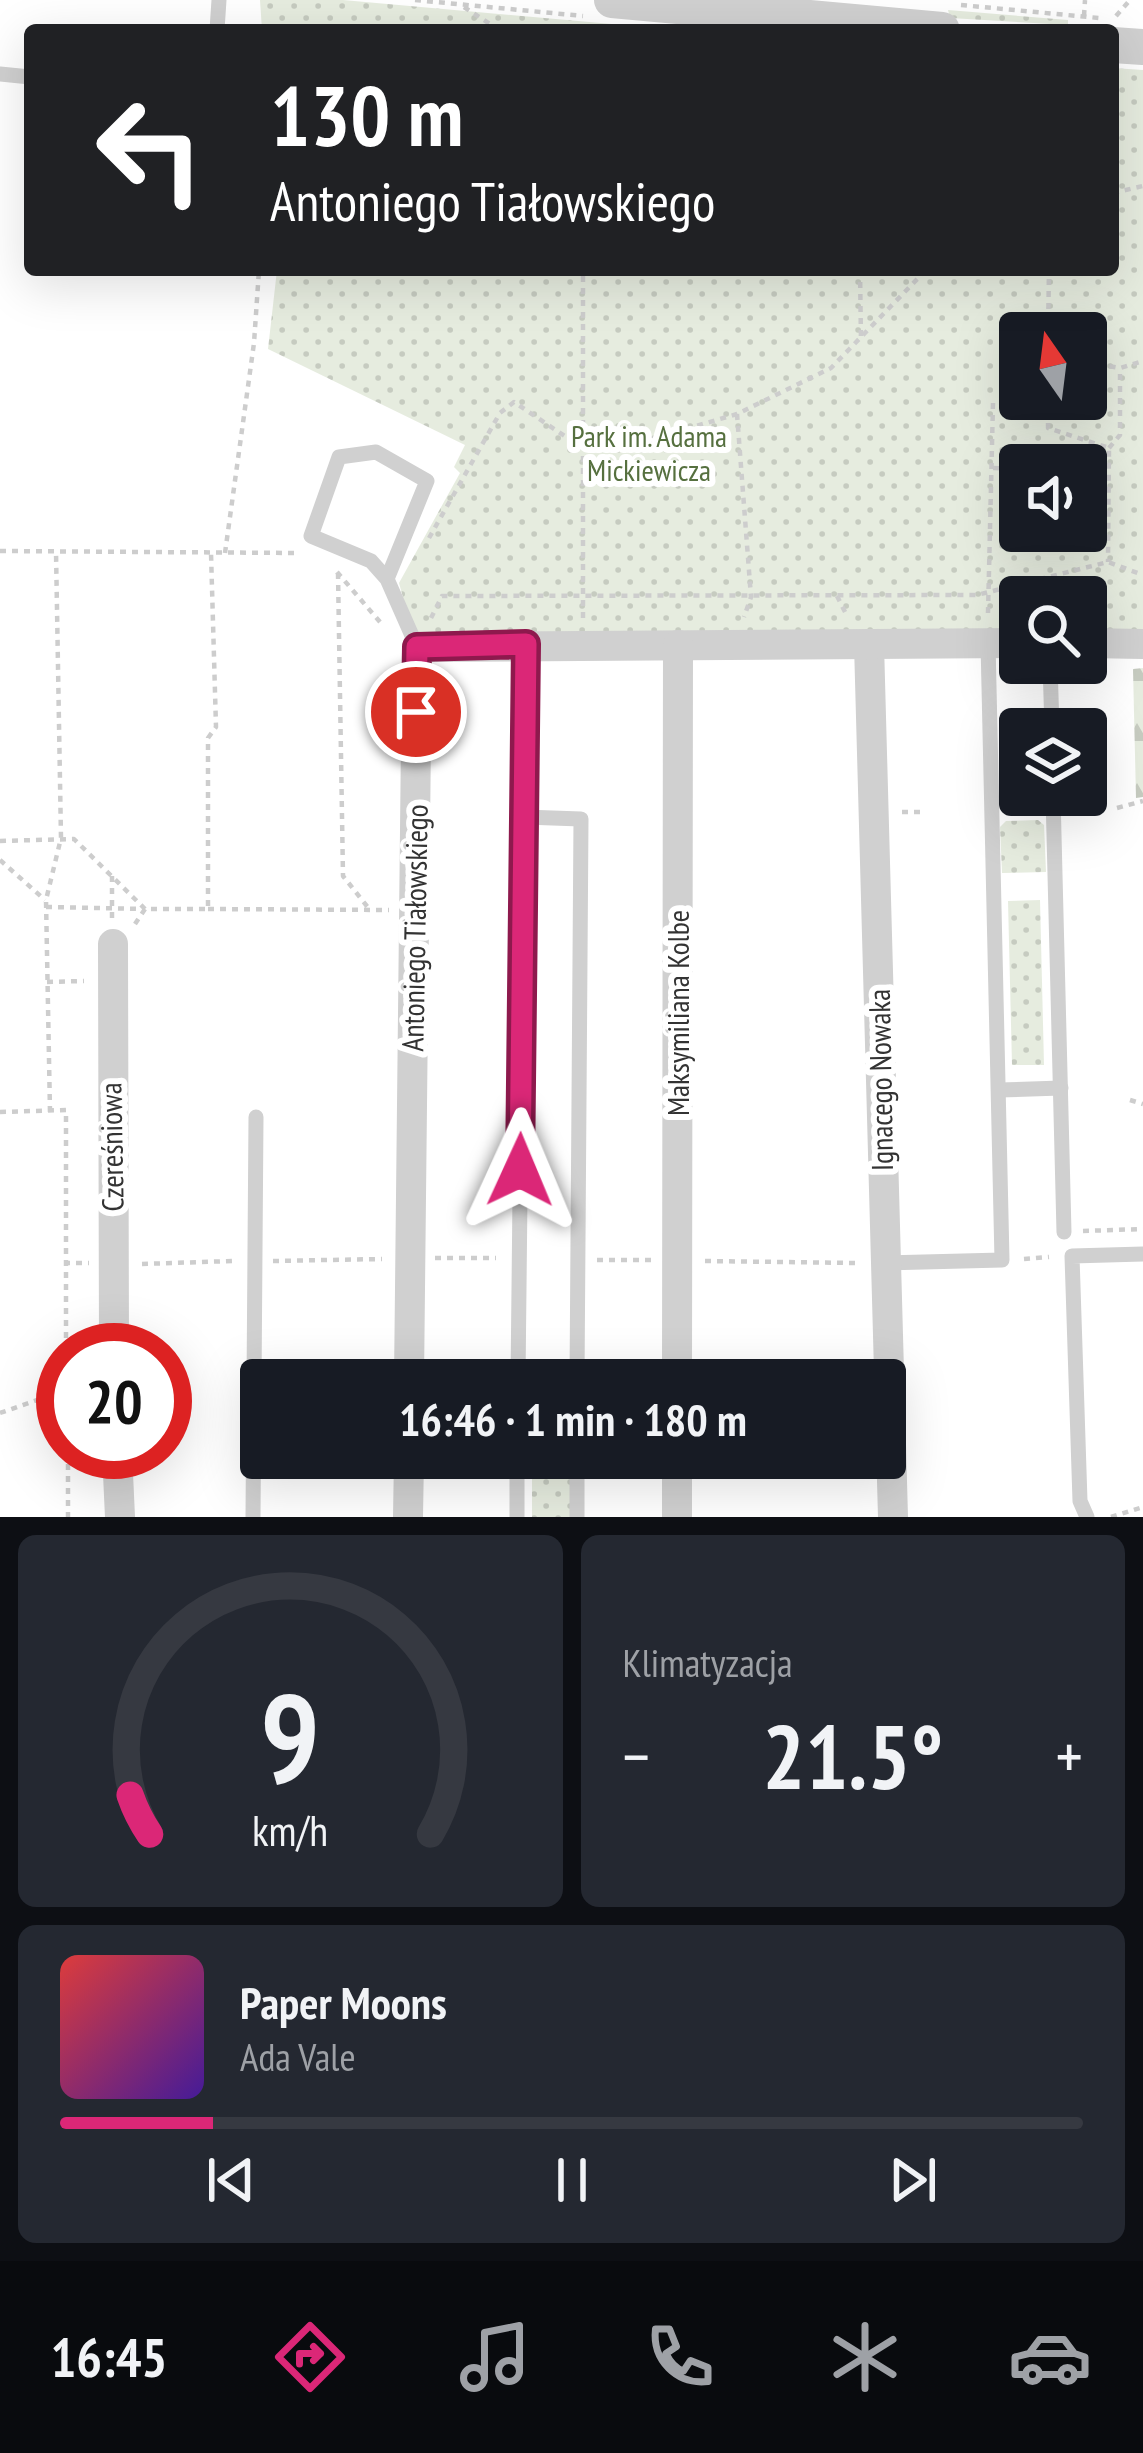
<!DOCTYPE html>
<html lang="pl">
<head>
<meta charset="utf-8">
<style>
  :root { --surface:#171b24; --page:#242831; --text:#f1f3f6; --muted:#9ea1a6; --line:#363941; --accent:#db2777 }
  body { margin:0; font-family:"PT Sans Narrow",sans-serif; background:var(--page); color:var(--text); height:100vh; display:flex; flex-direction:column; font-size:45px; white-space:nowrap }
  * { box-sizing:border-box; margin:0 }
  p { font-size:39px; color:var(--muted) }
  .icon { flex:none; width:66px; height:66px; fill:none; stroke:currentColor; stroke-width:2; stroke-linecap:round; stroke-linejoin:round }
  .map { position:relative; height:1517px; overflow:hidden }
  .side { display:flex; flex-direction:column; gap:18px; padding:18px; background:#0d0f14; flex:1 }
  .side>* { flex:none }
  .top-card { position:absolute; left:24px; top:24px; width:1095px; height:252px; border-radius:12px; box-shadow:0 12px 48px #0002; background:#202124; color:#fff; overflow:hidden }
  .needle { width:78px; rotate:346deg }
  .tools { position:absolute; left:999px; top:312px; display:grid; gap:24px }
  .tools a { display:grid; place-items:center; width:108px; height:108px; border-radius:12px; background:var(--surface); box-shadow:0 12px 48px #0002; font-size:60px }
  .speed { position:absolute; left:36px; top:1323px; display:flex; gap:24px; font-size:60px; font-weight:700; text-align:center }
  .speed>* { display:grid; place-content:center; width:156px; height:156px; border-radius:50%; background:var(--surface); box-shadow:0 12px 48px #0002; line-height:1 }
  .speed .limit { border:18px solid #d22; background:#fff; color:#111 }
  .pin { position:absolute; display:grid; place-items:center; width:102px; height:102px; color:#fff; margin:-51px; border:6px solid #fff; border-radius:50%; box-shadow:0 3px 12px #0007 }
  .me { position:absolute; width:132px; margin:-66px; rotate:1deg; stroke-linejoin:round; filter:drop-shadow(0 0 9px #0008) }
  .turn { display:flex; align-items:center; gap:42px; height:252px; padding:0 48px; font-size:54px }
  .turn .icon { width:156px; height:156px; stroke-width:2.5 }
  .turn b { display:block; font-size:84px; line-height:102px }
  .big { font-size:90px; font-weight:600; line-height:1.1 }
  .side .card { flex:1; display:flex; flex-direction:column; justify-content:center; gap:18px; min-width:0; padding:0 42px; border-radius:18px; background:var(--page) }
  .side .dial { align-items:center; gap:0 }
  .dial svg { height:312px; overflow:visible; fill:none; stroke:var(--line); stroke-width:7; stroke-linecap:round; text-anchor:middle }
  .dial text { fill:var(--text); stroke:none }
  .song { display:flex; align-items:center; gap:36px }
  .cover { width:144px; height:144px; border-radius:18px; background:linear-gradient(135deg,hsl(0 70% 55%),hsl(260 70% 35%)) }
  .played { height:12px; border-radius:6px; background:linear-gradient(90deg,var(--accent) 15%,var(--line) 15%) }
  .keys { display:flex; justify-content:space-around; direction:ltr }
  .heat { display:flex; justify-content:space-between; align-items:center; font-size:66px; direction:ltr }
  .side .tiles { flex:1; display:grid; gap:18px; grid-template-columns:1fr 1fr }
  .card:last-child { grid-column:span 2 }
  .trip { position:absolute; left:240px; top:1359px; width:666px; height:120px; border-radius:12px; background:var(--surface); box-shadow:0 12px 48px #0002; font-weight:600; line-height:120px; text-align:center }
  .menu { display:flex; height:192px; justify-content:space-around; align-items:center; background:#090b0e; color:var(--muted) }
  .menu .icon { width:84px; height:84px }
  .menu .current { color:var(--accent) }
  .menu b { font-size:54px; color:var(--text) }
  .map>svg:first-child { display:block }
</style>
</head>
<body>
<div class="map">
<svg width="1143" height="1517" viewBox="0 0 1143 1517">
  <defs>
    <pattern id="grass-dots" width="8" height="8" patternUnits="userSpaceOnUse" patternTransform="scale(3)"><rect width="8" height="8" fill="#e6ecdf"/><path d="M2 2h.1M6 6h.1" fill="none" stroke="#c6cbc0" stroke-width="1.8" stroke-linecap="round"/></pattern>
    <pattern id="forest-firs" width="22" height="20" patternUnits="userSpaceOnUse" patternTransform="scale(3)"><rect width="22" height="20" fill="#e6ecdf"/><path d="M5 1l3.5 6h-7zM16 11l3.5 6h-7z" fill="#c6cbc0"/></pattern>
  </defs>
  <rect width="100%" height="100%" fill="#fff"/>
  <g fill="url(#grass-dots)" fill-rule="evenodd">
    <polygon points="260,0 343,0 679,30 262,30"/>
    <polygon points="948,10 1068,20 1068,25 950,18"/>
    <path d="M1113 68 1143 70V632H1086V597H1020V632L413 634 399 583 460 473 454 467 465 445 268 349 277 270H1113ZM1020 333H1086V399H1020ZM1020 465H1086V531H1020Z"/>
    <polygon points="1038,820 1044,825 1046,872 1002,873 1000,827 1006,821"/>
    <polygon points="1040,900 1044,1065 1012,1065 1008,901"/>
    <rect x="532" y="1458" width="39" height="59"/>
  </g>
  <polygon fill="url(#forest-firs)" points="1143,668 1143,797 1136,798 1133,669"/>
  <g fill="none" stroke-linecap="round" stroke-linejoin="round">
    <g stroke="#cdcdcd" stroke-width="4.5" stroke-dasharray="6 6" stroke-linecap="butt">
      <polyline points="415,0 583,16"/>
      <polyline points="961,5 1099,18"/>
      <polyline points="464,7 499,30"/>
      <polyline points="1084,16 1085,0"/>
      <polyline points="1116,16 1130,0"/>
      <polyline points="1113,193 1143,186"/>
      <polyline points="860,270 861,341"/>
      <polyline points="1048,333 1049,270"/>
      <polyline points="1086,362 1120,368 1143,361"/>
      <polyline points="1048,399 1048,428 1109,448 1108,562"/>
      <polyline points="737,414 751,597 744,617"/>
      <polyline points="1109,448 1120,435 1120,368"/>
      <polyline points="993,468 1020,469"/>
      <polyline points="1086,471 1108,472"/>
      <polyline points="429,538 500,413 514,402 578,445 652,439 737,414 831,368 926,270"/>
      <polyline points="0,551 297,553"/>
      <polyline points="225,553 254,343 259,270"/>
      <polyline points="337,572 380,622"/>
      <polyline points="338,573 343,876 370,910"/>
      <polyline points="837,596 847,616"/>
      <polyline points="988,613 993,403 1048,404"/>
      <polyline points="431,618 442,596 977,595 1108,562 1143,575"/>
      <polyline points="583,618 583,270"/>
      <polyline points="1117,808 1143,801"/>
      <polyline points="902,812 920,812"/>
      <polyline points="0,841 74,839 145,909"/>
      <polyline points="0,860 45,900"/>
      <polyline points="112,876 112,918"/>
      <polyline points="46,907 145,909"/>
      <polyline points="208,909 389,910"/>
      <polyline points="135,924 145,909 208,909 208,738 216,727 211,553"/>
      <polyline points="47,982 84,981"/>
      <polyline points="1130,1100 1143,1104"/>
      <polyline points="0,1112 66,1110 66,1350"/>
      <polyline points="50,1112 46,900 61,838 56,551"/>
      <polyline points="1083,1231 1143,1229"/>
      <polyline points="435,1258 496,1258"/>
      <polyline points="1024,1259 1049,1257"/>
      <polyline points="597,1260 652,1260"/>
      <polyline points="273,1261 382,1259"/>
      <polyline points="705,1261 856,1263"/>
      <polyline points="64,1263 89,1263"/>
      <polyline points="142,1264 232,1261"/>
      <polyline points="0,1413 63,1391"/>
      <polyline points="68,1452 68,1517"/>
      <polyline points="1111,1517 1143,1507"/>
    </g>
    <g stroke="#d0d0d0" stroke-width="15">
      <polyline points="217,30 219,0"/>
      <polyline points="0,74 30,77"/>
      <polyline points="387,579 371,561 311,536 339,457 376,452 427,481 387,579 417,647"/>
      <polyline points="1050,663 1052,729"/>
      <polyline points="1053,795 1064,1232"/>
      <polyline points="524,817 581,819 577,1380"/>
      <polyline points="999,1090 1061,1088"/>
      <polyline points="884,1263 1002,1260 988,643"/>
      <polyline points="518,1380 526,645"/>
      <polyline points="253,1517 256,1117"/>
      <polyline points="517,1517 517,1458"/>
      <polyline points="577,1517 577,1458"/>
      <polyline points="1087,1517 1080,1501 1072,1256 1143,1254"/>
    </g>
    <g stroke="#d0d0d0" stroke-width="30">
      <polyline points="1086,643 1143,644"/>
      <polyline points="869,644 893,1517"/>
      <polyline points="113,944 114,1350"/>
      <polyline points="409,1380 417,647 1020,643"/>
      <polyline points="677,1380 678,645"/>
      <polyline points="117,1452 120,1517"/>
      <polyline points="408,1517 409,1458"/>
      <polyline points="677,1517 677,1458"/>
    </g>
    <g stroke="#d0d0d0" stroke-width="36">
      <polyline points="612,0 942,30"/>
      <polyline points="1113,45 1143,47"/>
    </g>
  </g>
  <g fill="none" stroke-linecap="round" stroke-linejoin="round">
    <g stroke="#8e194d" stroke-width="30">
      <polyline id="route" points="416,712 417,647 526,644 520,1170"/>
    </g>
    <use href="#route" stroke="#db2777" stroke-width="21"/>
  </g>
  <g text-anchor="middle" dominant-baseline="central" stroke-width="12" stroke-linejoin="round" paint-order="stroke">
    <g font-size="30" fill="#56703f" stroke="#fff">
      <text x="649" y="435">Park im. Adama<tspan x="649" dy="34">Mickiewicza</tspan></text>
    </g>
    <g font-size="30" fill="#333" stroke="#fff">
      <text transform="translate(414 928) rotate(-89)">Antoniego Tiałowskiego</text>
      <text transform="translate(677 1013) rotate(-90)">Maksymiliana Kolbe</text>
      <text transform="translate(880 1080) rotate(-91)">Ignacego Nowaka</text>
      <text transform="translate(111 1147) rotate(-91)">Czereśniowa</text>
    </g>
  </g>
</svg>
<div class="tools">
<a><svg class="needle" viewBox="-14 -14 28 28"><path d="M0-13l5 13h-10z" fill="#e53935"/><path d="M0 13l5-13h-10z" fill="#9ea1a6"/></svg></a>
<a><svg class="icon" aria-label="sound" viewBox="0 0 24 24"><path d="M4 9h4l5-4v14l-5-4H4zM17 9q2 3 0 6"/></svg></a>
<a><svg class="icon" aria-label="search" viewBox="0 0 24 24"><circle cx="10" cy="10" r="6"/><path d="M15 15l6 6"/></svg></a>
<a><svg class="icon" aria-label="layers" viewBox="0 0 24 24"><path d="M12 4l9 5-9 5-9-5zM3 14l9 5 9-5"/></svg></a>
</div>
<div class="speed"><div class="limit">20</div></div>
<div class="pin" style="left:416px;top:712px;background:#d93025"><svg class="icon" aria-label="arrive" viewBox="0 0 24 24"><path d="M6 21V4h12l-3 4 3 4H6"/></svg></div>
<svg class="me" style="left:520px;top:1170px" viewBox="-20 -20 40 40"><path d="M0-17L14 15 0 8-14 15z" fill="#db2777" stroke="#fff" stroke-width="4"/></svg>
<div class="trip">16:46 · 1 min · 180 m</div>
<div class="top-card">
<div class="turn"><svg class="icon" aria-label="left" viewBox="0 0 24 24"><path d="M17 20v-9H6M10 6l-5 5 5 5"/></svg><div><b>130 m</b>Antoniego Tiałowskiego</div></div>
</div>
</div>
<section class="side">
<div class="tiles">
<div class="card dial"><svg viewBox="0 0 100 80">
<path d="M14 69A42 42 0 1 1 86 69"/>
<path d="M14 69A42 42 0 0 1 9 59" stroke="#db2777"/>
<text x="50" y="56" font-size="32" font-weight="700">9</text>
<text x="50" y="72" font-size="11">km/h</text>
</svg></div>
<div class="card"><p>Klimatyzacja</p>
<div class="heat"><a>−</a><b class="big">21.5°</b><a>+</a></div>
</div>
<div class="card">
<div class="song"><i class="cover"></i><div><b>Paper Moons</b><p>Ada Vale</p></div></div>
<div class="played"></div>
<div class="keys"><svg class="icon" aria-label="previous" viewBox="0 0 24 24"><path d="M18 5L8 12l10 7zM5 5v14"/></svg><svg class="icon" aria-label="pause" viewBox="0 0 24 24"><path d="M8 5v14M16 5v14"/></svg><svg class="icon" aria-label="next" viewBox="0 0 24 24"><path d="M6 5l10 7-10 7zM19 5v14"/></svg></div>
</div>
</div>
</section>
<nav class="menu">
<b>16:45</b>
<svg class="icon current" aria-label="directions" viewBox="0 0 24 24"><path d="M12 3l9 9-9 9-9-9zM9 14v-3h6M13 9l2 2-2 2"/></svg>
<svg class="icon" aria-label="music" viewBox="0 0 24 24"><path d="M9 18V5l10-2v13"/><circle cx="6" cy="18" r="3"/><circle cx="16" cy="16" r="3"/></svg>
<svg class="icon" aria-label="phone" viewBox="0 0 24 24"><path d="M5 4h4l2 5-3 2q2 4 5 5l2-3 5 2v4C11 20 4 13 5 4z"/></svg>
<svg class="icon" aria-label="climate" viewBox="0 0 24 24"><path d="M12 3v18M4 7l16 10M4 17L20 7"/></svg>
<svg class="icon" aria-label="car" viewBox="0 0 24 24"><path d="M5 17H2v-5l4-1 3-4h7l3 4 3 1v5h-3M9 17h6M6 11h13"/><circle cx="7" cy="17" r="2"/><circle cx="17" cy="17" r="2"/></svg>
</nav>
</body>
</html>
